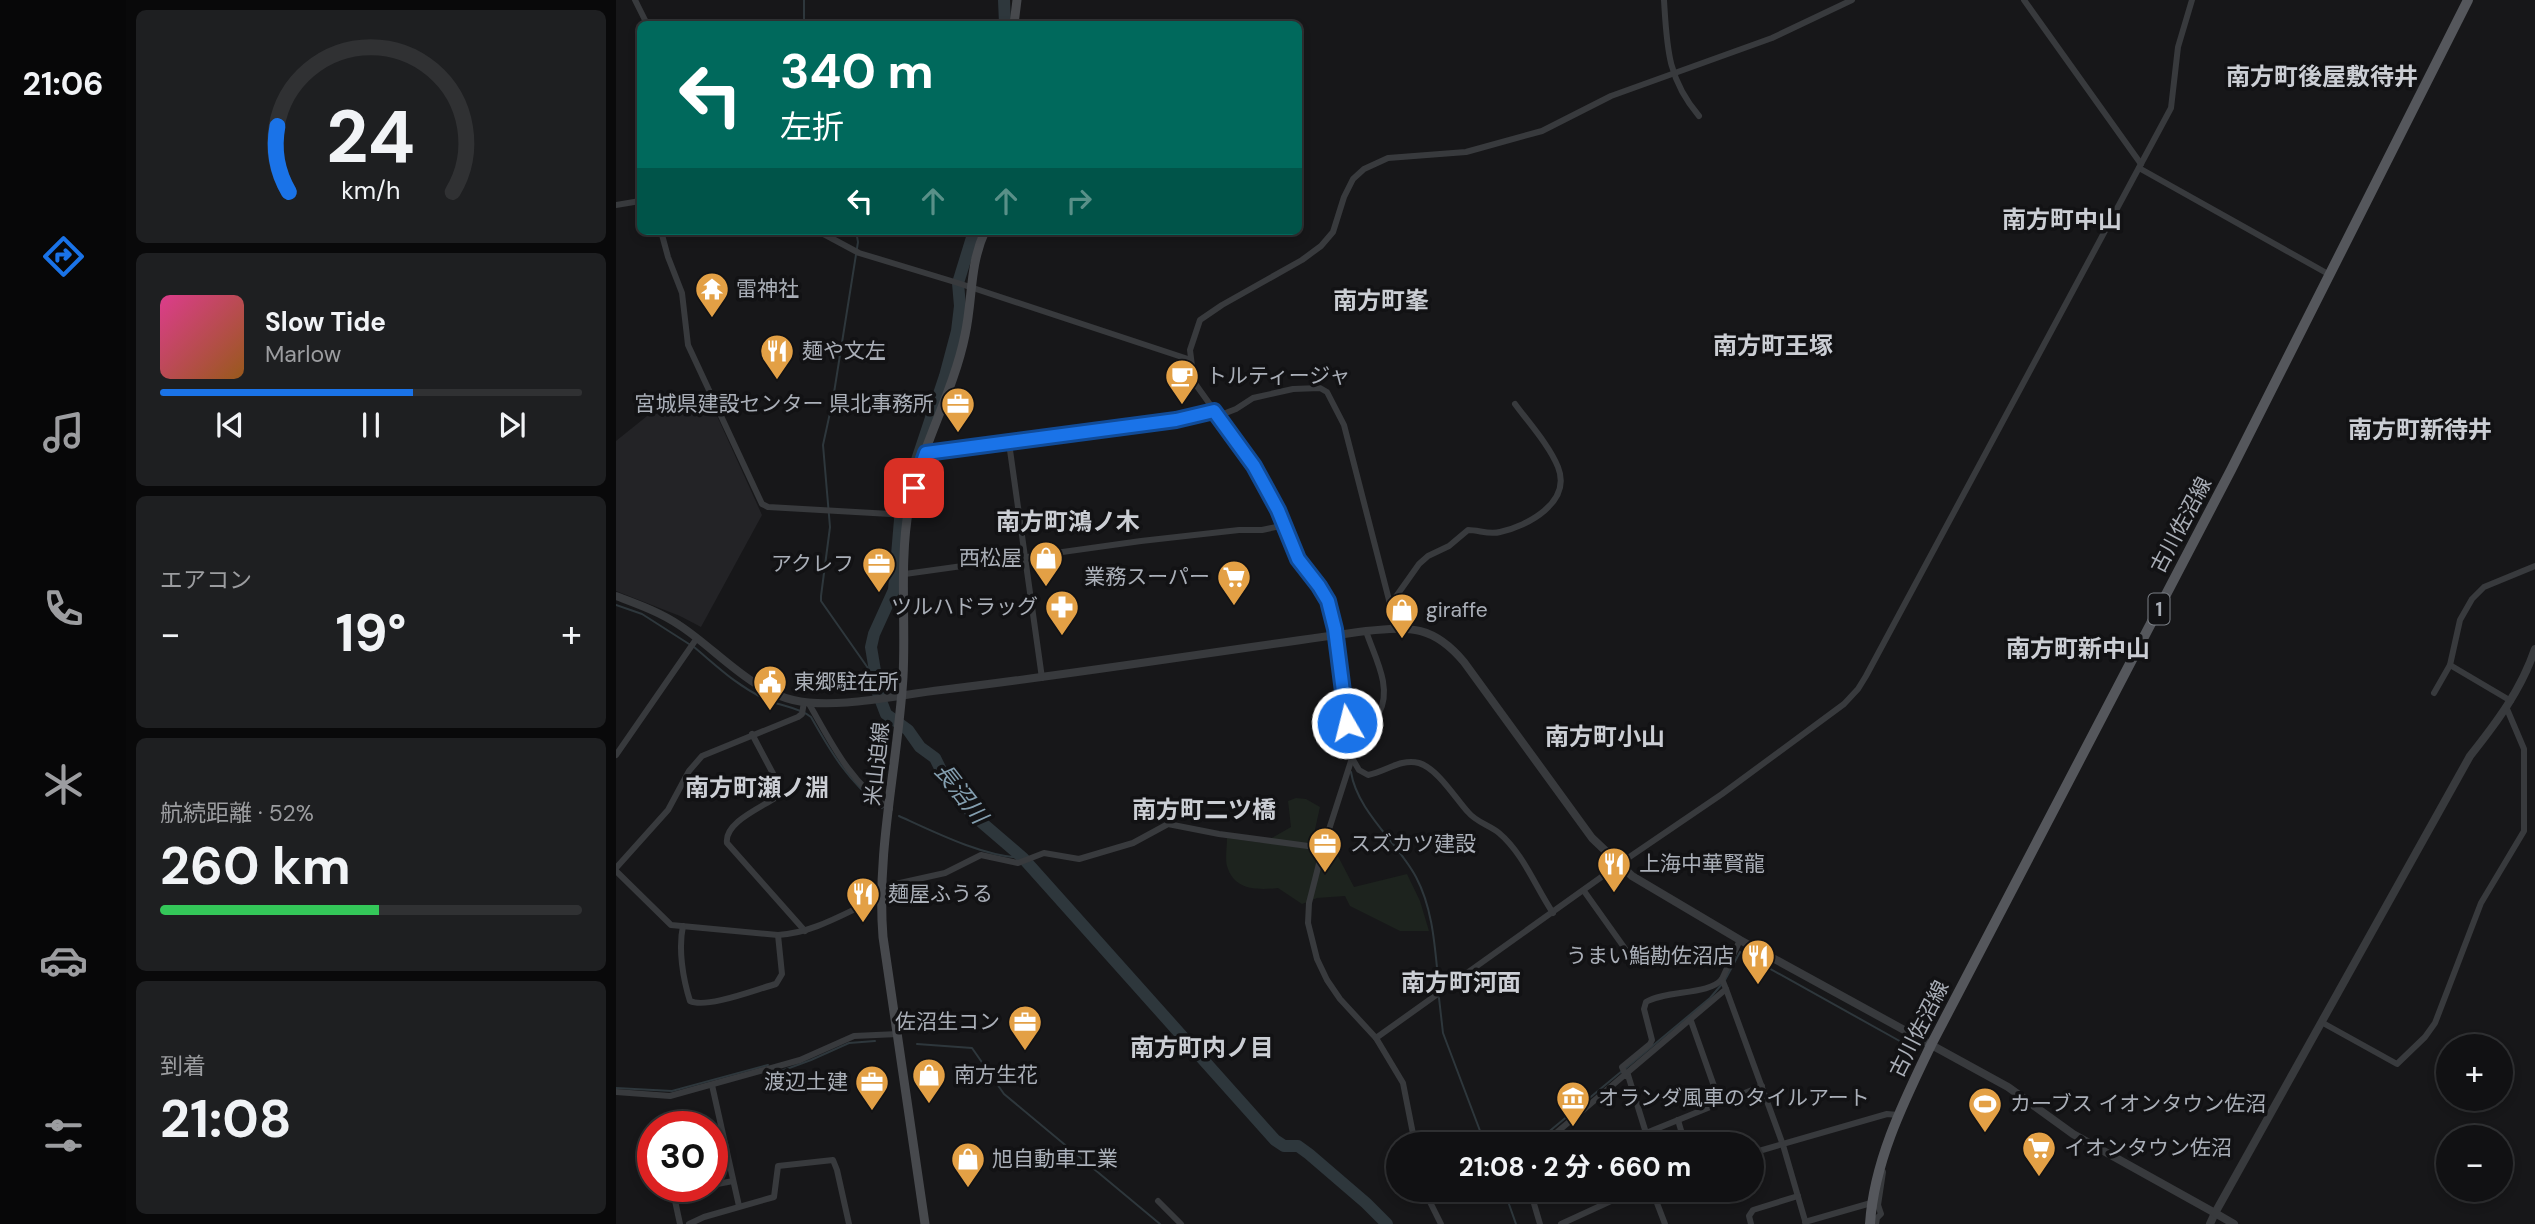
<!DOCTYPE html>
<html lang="ja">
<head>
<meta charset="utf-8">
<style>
  :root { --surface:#111113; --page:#1e1f21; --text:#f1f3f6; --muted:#9c9da0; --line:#303133; --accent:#1a73e8 }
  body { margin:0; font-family:"DM Sans","Noto Sans JP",sans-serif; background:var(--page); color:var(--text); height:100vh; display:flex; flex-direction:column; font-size:26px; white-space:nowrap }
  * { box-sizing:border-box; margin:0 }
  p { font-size:23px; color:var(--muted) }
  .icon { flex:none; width:38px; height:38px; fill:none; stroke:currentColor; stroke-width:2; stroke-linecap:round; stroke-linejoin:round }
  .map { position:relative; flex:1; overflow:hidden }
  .panel { display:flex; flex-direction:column; gap:10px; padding:10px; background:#09090a; width:490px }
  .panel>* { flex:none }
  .top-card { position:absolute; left:21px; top:21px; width:665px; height:214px; border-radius:10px; box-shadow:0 4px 10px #0003,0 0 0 2px var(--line); background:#00695c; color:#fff; overflow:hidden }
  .fabs { position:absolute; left:1820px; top:1034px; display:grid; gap:14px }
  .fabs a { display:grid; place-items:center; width:77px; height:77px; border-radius:50%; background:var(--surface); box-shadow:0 4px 10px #0003,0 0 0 2px var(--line); font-size:35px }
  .speed { position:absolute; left:21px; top:1111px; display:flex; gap:14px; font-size:35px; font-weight:700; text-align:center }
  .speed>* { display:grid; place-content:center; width:91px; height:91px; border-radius:50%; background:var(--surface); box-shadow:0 4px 10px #0003,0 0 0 2px var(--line); line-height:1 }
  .speed .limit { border:10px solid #d22; background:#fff; color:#111 }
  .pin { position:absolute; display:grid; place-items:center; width:60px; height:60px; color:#fff; margin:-30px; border-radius:14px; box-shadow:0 4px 10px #0006 }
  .me { position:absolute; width:77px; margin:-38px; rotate:352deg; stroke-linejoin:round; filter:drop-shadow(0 0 5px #0008) }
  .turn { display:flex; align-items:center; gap:24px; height:147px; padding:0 28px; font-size:32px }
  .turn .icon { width:91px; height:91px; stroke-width:2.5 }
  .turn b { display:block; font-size:49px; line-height:60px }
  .lanes { display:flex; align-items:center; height:66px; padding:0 28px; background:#0003; justify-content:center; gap:35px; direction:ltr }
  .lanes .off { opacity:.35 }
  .big { font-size:52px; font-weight:700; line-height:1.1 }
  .panel .widget { flex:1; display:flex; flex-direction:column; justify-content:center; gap:10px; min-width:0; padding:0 24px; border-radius:10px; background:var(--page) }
  .panel .dial { align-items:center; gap:0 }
  .dial svg { height:182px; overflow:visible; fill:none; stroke:var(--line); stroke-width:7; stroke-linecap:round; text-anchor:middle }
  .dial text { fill:var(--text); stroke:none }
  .song { display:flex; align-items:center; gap:21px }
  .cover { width:84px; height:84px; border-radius:10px; background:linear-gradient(135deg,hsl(330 70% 55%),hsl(30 70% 35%)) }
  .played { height:7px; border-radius:4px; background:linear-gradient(90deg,var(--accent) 60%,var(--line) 60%) }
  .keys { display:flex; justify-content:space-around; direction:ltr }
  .heat { display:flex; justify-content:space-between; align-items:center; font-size:38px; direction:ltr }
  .charge { height:10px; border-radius:5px; background:linear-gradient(90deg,#34c759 52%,var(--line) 0) }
  .trip { position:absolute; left:770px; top:1132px; width:378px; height:70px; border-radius:35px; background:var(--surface); box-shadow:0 4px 10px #0003,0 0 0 2px var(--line); font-weight:700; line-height:70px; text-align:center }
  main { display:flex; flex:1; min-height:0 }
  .tabs { display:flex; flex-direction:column; width:126px; justify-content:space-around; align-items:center; background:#070708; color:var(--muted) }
  .tabs .icon { width:49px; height:49px }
  .tabs .selected { color:var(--accent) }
  .tabs b { font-size:32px; color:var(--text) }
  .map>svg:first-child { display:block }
</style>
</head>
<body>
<main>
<nav class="tabs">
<b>21:06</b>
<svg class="icon selected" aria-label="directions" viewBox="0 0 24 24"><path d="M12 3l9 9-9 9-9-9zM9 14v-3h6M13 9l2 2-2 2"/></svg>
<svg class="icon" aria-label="music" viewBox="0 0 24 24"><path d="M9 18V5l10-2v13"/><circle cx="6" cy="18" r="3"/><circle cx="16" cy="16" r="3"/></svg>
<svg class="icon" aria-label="phone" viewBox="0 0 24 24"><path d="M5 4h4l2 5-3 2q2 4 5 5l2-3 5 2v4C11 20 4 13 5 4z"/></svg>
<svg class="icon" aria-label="climate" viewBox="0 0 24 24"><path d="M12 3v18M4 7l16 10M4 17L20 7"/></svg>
<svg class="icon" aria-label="car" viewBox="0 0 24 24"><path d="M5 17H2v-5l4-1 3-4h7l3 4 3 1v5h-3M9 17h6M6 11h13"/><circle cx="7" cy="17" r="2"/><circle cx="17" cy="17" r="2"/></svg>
<svg class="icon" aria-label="filters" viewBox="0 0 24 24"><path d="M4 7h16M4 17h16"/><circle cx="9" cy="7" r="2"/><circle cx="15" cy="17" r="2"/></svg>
</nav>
<section class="panel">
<div class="widget dial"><svg viewBox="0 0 100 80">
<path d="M14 69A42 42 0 1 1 86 69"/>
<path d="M14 69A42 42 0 0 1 9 40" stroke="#1a73e8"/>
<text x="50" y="56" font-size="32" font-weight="700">24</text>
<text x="50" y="72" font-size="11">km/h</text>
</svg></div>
<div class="widget">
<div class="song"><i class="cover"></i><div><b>Slow Tide</b><p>Marlow</p></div></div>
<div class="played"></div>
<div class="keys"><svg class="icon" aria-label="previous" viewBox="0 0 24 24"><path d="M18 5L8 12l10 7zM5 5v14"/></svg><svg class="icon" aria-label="pause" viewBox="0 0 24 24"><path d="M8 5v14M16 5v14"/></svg><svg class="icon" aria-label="next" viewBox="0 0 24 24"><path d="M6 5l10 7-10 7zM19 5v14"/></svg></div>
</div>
<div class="widget"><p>エアコン</p>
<div class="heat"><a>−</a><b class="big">19°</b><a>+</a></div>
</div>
<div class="widget"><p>航続距離 · 52%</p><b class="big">260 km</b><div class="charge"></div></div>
<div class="widget"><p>到着</p><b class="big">21:08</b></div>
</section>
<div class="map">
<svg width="1919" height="1224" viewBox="0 0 1919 1224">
  <rect width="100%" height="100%" fill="#171719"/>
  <polygon fill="#232326" points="56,396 69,409 97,407 146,515 85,627 64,616 0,591 0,441"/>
  <path fill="#1d231e" d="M680 798 690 799 704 807 698 834 714 841 738 887 791 874 804 901 813 931H784L734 906 729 896 701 898 686 904 662 888C643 890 618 891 611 866 609 858 611 847 611 838L647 843 675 827 672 801Z"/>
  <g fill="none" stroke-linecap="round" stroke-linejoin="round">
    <g stroke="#2e373c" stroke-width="2">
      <polyline points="188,0 188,24"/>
      <polyline points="240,231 242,242 217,399 207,445 214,527 205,596 205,601 254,671 257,680"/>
      <polyline points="0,605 26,614 73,644"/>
      <polyline points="715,646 727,732"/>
      <path d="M78 647C102 667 120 685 149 699 163 706 183 707 195 717 216 754 232 781 266 808"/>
      <path d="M735 772C741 811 782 843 800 877 818 911 819 951 823 988"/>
      <path d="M283 816C318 832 368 857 407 858"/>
      <polyline points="1109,980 1124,952 1289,1044"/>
      <polyline points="823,998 827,1033 869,1144"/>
      <polyline points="301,1044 356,1048 388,1094 544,1224"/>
      <polyline points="1010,1068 1094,998 1106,984"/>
      <polyline points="157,1074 195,1060 233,1043 259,1041"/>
      <polyline points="0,1088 56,1091 152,1065"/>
      <polyline points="918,1144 1006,1071"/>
      <polyline points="888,1190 900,1224"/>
    </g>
    <g stroke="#2e373c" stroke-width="12">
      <polyline points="388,0 389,24"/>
      <polyline points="358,231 342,283 344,306 341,331 329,376 285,508 278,590 258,634 255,647 260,677 257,680 270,714 292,730 304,747 319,758 332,784 357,815 407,858 659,1140 668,1146 682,1146 693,1154 750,1203 771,1224"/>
    </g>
    <g stroke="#383a3d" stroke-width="6">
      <polyline points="19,0 31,24"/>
      <path d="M1048 0C1051 47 1051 78 1083 116"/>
      <polyline points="1408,0 1525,164"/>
      <polyline points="1523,168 1714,275"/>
      <polyline points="0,205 24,201"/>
      <polyline points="45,231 52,257 66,293 72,345 146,504 152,507 292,515"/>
      <polyline points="202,231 243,253 342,283 575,360"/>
      <polyline points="602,416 620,409 637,398 677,389 704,388 711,392 728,425 773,600 777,623"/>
      <polyline points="393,443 560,420 598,411"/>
      <polyline points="310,453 393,443 426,678"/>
      <polyline points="289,574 525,541 623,530 646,530 669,525"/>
      <path d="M774 605 803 564 812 556 833 546 852 530C863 530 873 535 884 532 912 526 956 502 942 467 933 445 913 423 899 404"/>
      <polyline points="1834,665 1895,701"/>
      <polyline points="1818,693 1834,665 1844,620 1856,599 1868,587 1919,566"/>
      <path d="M192 702C215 742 234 783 274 809"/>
      <path d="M136 734 162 783 163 791 159 798C144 808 108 823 111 843L189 931"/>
      <path d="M735 749C743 737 756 726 763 713 777 687 758 656 750 631"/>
      <polyline points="0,755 81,638"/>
      <polyline points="736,758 707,848 693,903 692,923 701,959 711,980 724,999 760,1038 1012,858 1106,794 1228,704 1242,689 1250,676 1555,108 1562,47 1576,0"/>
      <polyline points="0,868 52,810 73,771 86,756 182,717 186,714 188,702"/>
      <path d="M0 871 55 925 162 935C199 933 232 911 265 897"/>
      <polyline points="266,887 329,873 365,855 402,863 428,853 463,859 517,843 552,824 603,834 707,848"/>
      <polyline points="968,891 1010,950"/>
      <path d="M937 913C920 888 907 853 883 833 873 825 860 822 852 812 840 799 821 768 803 763 785 758 769 772 752 775L743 770 736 758 719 629 712 601 703 586 682 559 662 510 638 466 578 382 574 350 584 320 606 305 686 260 705 246 717 232 728 197 737 179 748 169 772 158 850 152 926 131 995 96 1156 38 1236 0"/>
      <path d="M67 926C62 949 67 979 74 1001 91 1009 141 989 160 984L166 974 162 935"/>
      <polyline points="1110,989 1167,1145 1190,1224"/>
      <polyline points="1075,1021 1104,1103"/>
      <polyline points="1707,1023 1781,1064 1809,1037 1819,1023 1865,903 1908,831 1908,749 1891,709"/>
      <polyline points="760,1038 787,1083 799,1144"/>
      <polyline points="1012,1075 1030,1133 1030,1144"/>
      <path d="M1010 1076 1006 1067 1034 1044 1036 1040 1028 1009 1030 1002C1049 990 1094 995 1106 979"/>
      <polyline points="96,1085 123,1206"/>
      <polyline points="0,1092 54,1096 184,1060 238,1036 282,1034"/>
      <polyline points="1062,1120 1069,1144"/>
      <polyline points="927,1144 1110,989 1106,979 1124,940"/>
      <polyline points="1008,1144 1030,1133 1146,1086"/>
      <polyline points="1136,1153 1271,1114 1282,1115"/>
      <polyline points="96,1185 117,1181"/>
      <polyline points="808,1190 825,1224"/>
      <polyline points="914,1190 924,1224"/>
      <polyline points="1036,1190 1049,1224"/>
      <polyline points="542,1201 565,1224"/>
      <polyline points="1189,1222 1255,1203"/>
      <polyline points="64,1224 58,1196 65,1190 85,1186"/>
      <polyline points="73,1224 88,1217 158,1197 162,1166 217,1160 221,1170 233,1224"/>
      <polyline points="945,1224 1019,1190"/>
      <polyline points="1135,1224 1133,1216 1137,1210 1182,1196"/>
      <polyline points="1260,1224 1261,1218 1265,1214 1262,1205 1267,1172"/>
    </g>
    <g stroke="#383a3d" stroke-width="8">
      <path d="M0 596C21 604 44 612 63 625 100 649 132 689 177 700 219 710 281 695 325 690 467 673 608 650 750 631 795 626 818 626 848 662L976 838 1016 876 1124 940 1392 1087 1457 1134 1599 1213 1594 1224"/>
      <path d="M1618 1224 1599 1213 1854 756C1881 722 1905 690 1919 649"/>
    </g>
    <g stroke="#47494d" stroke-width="9">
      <polyline points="398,24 401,0"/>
      <path d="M309 1224 267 937C260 850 282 763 287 677 290 623 283 560 293 507 304 448 337 394 349 335 357 298 353 266 369 231"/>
    </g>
    <path stroke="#55575c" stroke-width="10" d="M1254 1224C1258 1161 1288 1101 1315 1045L1615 470 1852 0"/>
  </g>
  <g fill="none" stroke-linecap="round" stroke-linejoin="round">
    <g stroke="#114b97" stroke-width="18">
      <polyline id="route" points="298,488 310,453 560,420 598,411 638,466 662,510 682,559 703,586 712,601 719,629 731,723"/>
    </g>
    <use href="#route" stroke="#1a73e8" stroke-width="12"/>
  </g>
  <defs>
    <g id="temple-pin" transform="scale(1.75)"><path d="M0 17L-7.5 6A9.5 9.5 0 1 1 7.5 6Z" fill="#e3a045" stroke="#121214"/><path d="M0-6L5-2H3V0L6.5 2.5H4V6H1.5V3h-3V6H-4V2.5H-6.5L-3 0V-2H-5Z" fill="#fff"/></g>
    <g id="restaurant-pin" transform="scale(1.75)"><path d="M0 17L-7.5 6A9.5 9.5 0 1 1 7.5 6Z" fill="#e3a045" stroke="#121214"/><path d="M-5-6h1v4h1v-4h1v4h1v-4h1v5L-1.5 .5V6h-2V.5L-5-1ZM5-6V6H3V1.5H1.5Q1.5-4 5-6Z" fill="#fff"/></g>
    <g id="cafe-pin" transform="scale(1.75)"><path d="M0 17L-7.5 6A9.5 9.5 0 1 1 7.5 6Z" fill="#e3a045" stroke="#121214"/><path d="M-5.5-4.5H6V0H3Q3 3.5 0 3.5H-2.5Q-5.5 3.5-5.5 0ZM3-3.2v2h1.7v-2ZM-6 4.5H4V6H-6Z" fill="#fff"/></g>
    <g id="office-pin" transform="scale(1.75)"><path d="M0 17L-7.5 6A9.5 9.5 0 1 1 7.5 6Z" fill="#e3a045" stroke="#121214"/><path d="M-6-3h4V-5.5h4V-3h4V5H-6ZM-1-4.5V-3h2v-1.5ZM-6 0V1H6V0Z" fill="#fff"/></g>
    <g id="shop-pin" transform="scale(1.75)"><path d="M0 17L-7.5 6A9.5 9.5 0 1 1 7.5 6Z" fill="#e3a045" stroke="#121214"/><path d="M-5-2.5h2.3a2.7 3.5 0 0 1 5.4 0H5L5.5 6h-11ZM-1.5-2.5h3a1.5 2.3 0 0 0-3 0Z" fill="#fff"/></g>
    <g id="supermarket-pin" transform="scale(1.75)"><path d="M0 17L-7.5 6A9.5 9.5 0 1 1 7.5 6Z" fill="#e3a045" stroke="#121214"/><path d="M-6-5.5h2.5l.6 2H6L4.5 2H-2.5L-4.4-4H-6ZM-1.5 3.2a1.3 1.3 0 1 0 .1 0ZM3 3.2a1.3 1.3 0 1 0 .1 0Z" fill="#fff"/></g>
    <g id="pharmacy-pin" transform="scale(1.75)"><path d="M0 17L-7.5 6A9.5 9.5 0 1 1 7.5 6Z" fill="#e3a045" stroke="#121214"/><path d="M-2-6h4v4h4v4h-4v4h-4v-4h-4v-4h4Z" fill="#fff"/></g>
    <g id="civic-pin" transform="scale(1.75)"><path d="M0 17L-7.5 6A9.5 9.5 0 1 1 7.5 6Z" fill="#e3a045" stroke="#121214"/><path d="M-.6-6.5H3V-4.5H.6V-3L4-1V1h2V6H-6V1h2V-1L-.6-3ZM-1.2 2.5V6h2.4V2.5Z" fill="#fff"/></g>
    <g id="museum-pin" transform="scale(1.75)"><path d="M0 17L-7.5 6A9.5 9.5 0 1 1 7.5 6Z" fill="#e3a045" stroke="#121214"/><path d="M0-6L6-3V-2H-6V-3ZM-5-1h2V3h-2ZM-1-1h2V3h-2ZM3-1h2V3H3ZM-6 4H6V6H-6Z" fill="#fff"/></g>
    <g id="stadium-pin" transform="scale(1.75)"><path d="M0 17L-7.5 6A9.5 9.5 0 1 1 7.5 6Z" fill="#e3a045" stroke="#121214"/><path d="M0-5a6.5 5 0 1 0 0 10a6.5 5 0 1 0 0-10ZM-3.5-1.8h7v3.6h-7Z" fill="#fff"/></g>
  </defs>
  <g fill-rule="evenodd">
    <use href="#temple-pin" x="96" y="289"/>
    <use href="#restaurant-pin" x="161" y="351"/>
    <use href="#cafe-pin" x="566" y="376"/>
    <use href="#office-pin" x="342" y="404"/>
    <use href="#shop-pin" x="430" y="558"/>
    <use href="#office-pin" x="263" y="564"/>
    <use href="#supermarket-pin" x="618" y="577"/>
    <use href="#pharmacy-pin" x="446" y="607"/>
    <use href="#shop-pin" x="786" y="610"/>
    <use href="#civic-pin" x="154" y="682"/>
    <use href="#office-pin" x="709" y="844"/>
    <use href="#restaurant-pin" x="998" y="864"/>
    <use href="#restaurant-pin" x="247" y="894"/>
    <use href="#restaurant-pin" x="1142" y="956"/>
    <use href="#office-pin" x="409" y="1022"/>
    <use href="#shop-pin" x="313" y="1075"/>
    <use href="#office-pin" x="256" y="1082"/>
    <use href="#museum-pin" x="957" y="1098"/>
    <use href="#stadium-pin" x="1369" y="1104"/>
    <use href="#supermarket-pin" x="1423" y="1148"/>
    <use href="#shop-pin" x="352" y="1159"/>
  </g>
  <g text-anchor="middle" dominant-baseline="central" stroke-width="7" stroke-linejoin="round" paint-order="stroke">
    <rect fill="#121214" stroke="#7c8087" stroke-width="2" x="1532.5" y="593.5" width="21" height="31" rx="5"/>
    <g font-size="19" font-weight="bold" fill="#aaafb8">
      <text x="1543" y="609">1</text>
    </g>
    <g font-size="21" fill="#aaafb8" stroke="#121214" text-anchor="start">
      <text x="120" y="289">雷神社</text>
      <text x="186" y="351">麺や文左</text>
      <text x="590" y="376">トルティージャ</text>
      <text x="318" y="404" text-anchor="end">宮城県建設センター 県北事務所</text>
      <text x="406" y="558" text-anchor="end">西松屋</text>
      <text x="238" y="564" text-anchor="end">アクレフ</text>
      <text x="594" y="577" text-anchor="end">業務スーパー</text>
      <text x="422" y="607" text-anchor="end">ツルハドラッグ</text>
      <text x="810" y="610">giraffe</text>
      <text x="178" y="682">東郷駐在所</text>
      <text x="734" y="844">スズカツ建設</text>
      <text x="1023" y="864">上海中華賢龍</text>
      <text x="272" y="894">麺屋ふうる</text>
      <text x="1118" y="956" text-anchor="end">うまい鮨勘佐沼店</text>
      <text x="384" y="1022" text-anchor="end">佐沼生コン</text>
      <text x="338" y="1075">南方生花</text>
      <text x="232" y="1082" text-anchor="end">渡辺土建</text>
      <text x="982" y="1098">オランダ風車のタイルアート</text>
      <text x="1394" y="1104">カーブス イオンタウン佐沼</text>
      <text x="1448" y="1148">イオンタウン佐沼</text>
      <text x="376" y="1159">旭自動車工業</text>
    </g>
    <g font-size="21" fill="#aaafb8" stroke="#121214">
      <text transform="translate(1565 525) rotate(-62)">古川佐沼線</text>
      <text transform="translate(261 764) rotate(-84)">米山迫線</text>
      <text transform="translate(1303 1029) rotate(-63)">古川佐沼線</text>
    </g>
    <g font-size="23" font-style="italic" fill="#849fb0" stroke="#121214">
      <text transform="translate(345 793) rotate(52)">長沼川</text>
    </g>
    <g font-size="24" font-weight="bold" fill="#cbced4" stroke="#121214">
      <text x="1706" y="76">南方町後屋敷待井</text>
      <text x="1446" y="219">南方町中山</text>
      <text x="765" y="300">南方町峯</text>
      <text x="1157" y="345">南方町王塚</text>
      <text x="1804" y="429">南方町新待井</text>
      <text x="452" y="521">南方町鴻ノ木</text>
      <text x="1462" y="648">南方町新中山</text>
      <text x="989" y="736">南方町小山</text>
      <text x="141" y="787">南方町瀬ノ淵</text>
      <text x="588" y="809">南方町二ツ橋</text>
      <text x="845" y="982">南方町河面</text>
      <text x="586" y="1047">南方町内ノ目</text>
    </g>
  </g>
</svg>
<div class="fabs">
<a>+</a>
<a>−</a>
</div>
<div class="speed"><div class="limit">30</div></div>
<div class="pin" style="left:298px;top:488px;background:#d93025"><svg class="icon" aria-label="arrive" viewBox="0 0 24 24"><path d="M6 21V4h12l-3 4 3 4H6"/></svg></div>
<svg class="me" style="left:731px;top:723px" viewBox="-20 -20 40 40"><circle r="17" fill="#1a73e8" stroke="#fff" stroke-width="3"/><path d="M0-11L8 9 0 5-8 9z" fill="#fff"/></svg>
<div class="trip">21:08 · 2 分 · 660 m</div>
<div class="top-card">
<div class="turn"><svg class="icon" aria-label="left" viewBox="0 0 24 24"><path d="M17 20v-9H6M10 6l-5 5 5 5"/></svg><div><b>340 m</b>左折</div></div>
<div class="lanes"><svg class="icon" aria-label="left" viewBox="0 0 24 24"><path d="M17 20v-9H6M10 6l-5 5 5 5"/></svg><svg class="icon off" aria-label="ahead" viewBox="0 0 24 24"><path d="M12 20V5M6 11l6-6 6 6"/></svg><svg class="icon off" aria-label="ahead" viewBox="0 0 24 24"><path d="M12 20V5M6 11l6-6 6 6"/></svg><svg class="icon off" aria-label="right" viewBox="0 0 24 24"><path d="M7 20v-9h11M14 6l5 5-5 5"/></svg></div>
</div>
</div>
</main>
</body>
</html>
